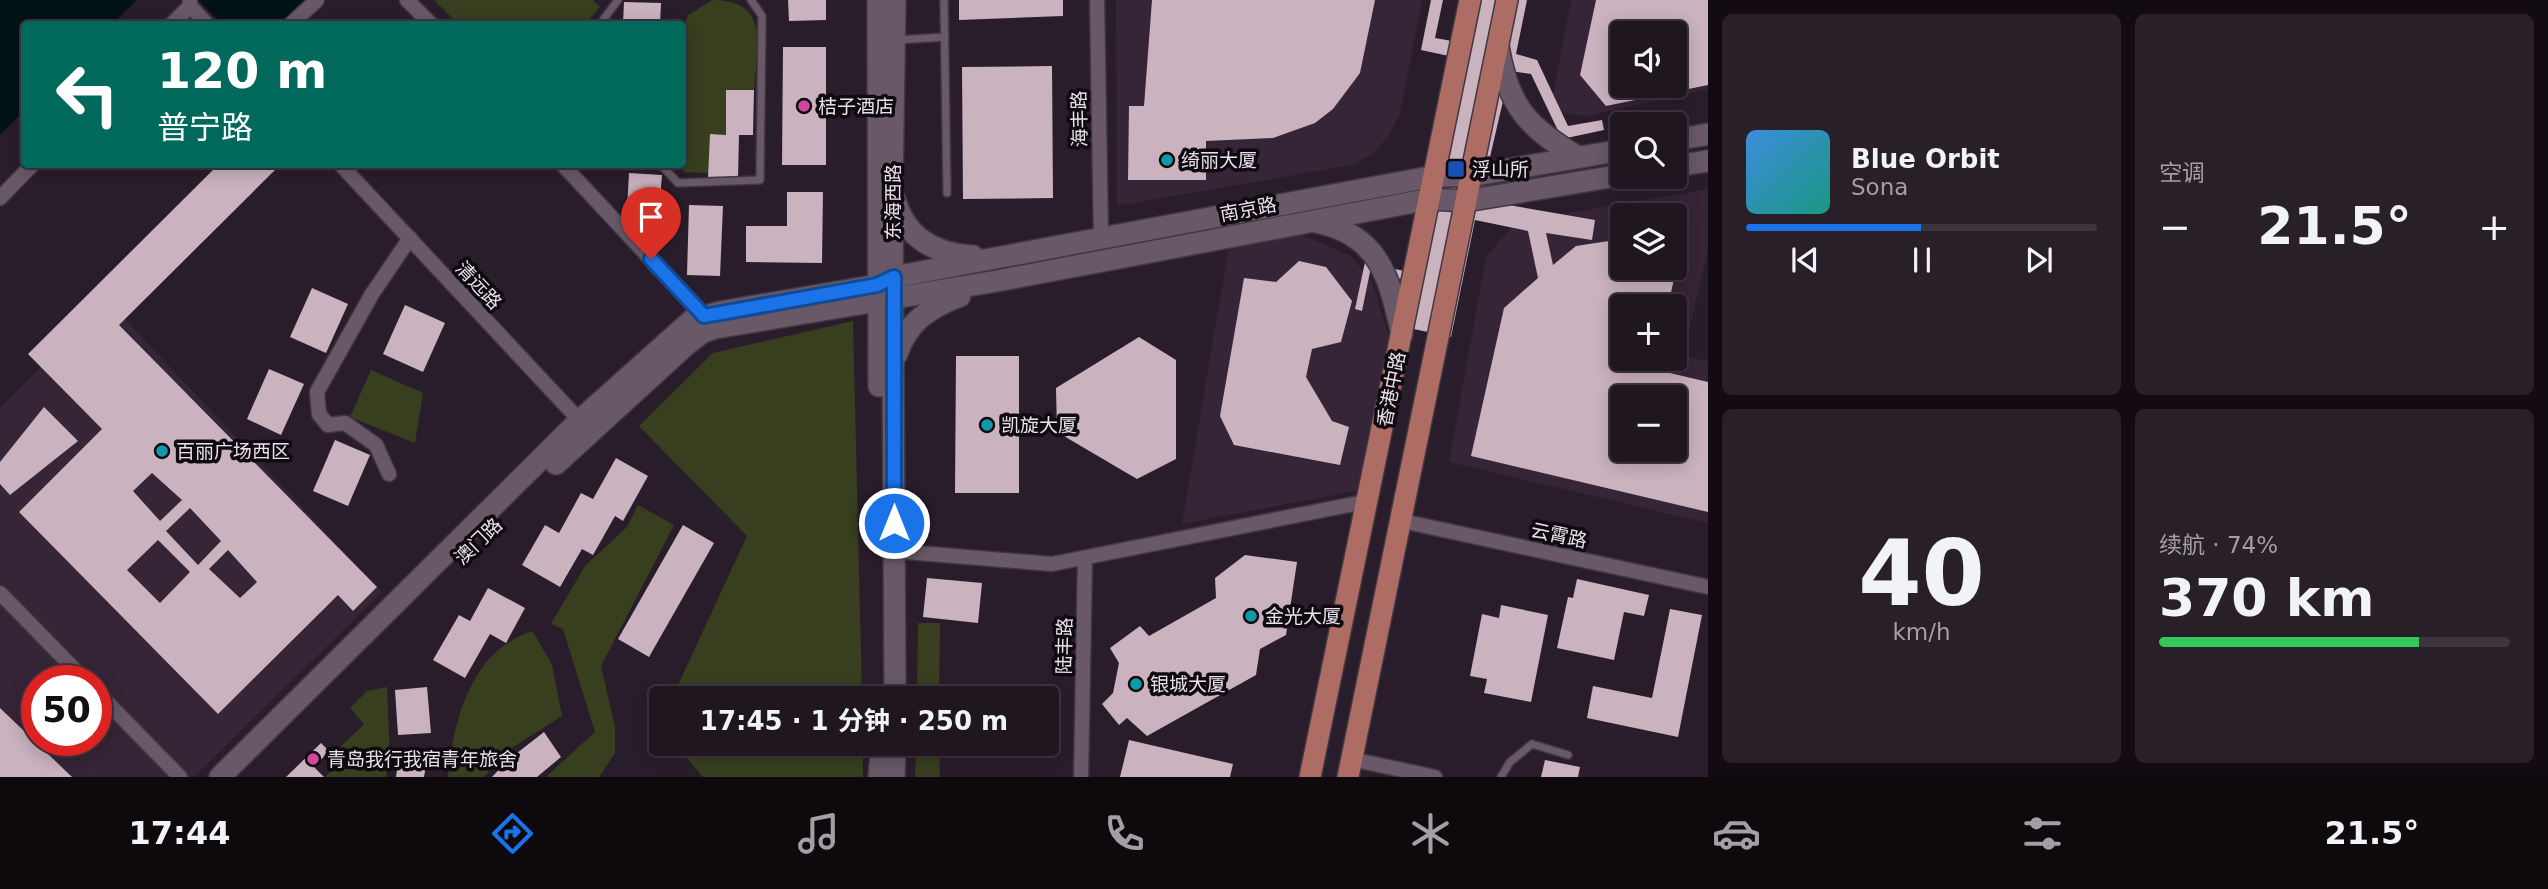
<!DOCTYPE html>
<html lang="zh">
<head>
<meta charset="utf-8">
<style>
  :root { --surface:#201620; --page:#281f29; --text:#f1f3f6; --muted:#a29fa5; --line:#3d353e; --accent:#1a73e8 }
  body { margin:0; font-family:"DejaVu Sans","Noto Sans SC",sans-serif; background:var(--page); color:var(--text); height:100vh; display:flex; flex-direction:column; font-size:26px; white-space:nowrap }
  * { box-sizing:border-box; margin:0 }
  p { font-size:23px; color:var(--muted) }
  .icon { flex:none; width:38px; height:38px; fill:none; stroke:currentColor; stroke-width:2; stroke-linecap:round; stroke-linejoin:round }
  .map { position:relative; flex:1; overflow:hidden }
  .side { display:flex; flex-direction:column; gap:14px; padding:14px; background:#120c12; width:840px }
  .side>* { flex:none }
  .top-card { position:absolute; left:21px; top:21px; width:665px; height:147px; border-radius:7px; box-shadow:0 4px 18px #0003,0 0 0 2px var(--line); background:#00695c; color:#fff; overflow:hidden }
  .fabs { position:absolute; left:1610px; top:21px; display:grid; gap:14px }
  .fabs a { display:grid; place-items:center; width:77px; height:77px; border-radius:7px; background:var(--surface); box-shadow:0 4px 18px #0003,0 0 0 2px var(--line); font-size:35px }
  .speed { position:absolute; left:21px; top:665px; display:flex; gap:14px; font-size:35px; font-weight:700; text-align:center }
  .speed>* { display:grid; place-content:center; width:91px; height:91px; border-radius:50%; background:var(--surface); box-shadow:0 4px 18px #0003,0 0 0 2px var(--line); line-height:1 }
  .speed .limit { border:10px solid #d22; background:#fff; color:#111 }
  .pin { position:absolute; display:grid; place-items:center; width:60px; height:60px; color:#fff; margin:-72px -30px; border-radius:50% 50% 50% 0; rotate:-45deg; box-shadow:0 0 7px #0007 }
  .pin .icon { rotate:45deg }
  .me { position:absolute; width:77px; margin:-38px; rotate:0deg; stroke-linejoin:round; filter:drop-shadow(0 0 5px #0008) }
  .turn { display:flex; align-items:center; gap:24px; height:147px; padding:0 21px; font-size:32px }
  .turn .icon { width:91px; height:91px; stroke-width:2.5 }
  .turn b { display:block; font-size:49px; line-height:60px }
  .big { font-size:52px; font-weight:700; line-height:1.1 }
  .side .widget { flex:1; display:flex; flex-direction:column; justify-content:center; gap:10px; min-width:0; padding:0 24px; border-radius:10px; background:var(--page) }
  .side .dial { align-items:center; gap:0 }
  .dial b { font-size:91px; line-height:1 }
  .song { display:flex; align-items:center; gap:21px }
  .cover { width:84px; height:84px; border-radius:10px; background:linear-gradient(135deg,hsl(210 70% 55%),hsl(170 70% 35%)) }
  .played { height:7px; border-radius:4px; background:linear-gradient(90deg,var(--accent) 50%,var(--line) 50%) }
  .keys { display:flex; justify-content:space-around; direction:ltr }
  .heat { display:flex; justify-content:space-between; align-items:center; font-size:38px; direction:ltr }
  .charge { height:10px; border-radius:5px; background:linear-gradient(90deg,#34c759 74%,var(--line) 0) }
  .side .tiles { flex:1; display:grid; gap:14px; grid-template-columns:repeat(2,1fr) }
  .trip { position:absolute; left:649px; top:686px; width:410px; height:70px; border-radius:7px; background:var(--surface); box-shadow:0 4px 18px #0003,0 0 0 2px var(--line); font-weight:700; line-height:70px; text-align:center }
  .dock { display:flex; height:112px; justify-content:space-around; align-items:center; background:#0d090d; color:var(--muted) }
  .dock .icon { width:49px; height:49px }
  .dock .selected { color:var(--accent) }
  .dock b { font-size:32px; color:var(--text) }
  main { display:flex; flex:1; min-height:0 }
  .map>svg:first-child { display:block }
</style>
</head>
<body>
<main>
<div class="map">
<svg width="1708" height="777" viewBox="0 0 1708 777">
  <rect width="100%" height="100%" fill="#2a1d2b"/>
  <g fill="#362437" fill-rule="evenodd">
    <polygon points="1116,0 1422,0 1400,114 1388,137 1371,155 1352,165 1117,206"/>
    <path d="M1571 0H1708V89L1587 116 1550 111ZM1622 33H1675V86H1622Z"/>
    <path d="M1708 189V250L1683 356 1708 361V523L1449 462 1486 257 1516 222ZM1622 215H1675V268H1622ZM1622 306H1675V359H1622ZM1622 397H1675V450H1622Z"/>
    <polygon points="1300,234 1351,256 1372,282 1389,336 1360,490 1182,524 1229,246"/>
    <path d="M107 300 382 592 194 777H0V408ZM37 681H96V740H37Z"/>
  </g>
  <g fill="#373f1f">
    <polygon points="434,0 593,0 600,7 585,24 458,24"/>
    <path d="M713 0C771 0 757 48 754 90H727L726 135H710V173L683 172 685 25 688 15Z"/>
    <polygon points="853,321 862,698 672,698 747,536 639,426 713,353"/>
    <polygon points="371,370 423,393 415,443 350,417"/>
    <polygon points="638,505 674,525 601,666 615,727 615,753 599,777 546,777 595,732 563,629 551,624 585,566 627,527"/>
    <polygon points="918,623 940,623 939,698 917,698"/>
    <path d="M533 631 552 665 562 716 513 747 484 777H448C453 720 472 649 533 631Z"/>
    <polygon points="387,687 390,761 386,777 325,777 337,765 330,757 364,724 350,708 367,691"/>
    <polygon points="675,744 863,744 863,777 703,777"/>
    <polygon points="939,753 940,777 915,777 916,754"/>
  </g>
  <g fill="#011317">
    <polygon points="0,0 137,0 112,24 24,24 24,111 0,135"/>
    <polygon points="198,0 308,0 282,24 222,24"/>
  </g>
  <g fill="#cab2bf" fill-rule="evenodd">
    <polygon points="788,0 826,0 826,20 789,21"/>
    <polygon points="959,0 1063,0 1063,16 959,20"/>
    <polygon points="1152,0 1375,0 1360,73 1333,109 1315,123 1273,138 1206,141 1206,180 1128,180 1129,106 1144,106"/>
    <path d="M1431 0H1443L1435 38 1452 41 1461 0H1527L1516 54 1537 60 1568 126 1602 120 1604 130 1562 139 1531 74 1510 71 1480 200 1595 220 1592 240 1546 233 1553 265 1576 246 1622 239V268H1672L1674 279 1668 306H1622V359H1655L1653 369 1708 382V512L1471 456 1504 308 1538 278 1528 231 1475 220 1451 337 1395 325 1405 280 1370 272 1362 311 1355 309 1365 262 1404 271 1449 56 1421 50ZM1622 397H1675V450H1622Z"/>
    <path d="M1596 0H1708V85L1606 106 1580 75ZM1622 33H1675V86H1622Z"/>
    <polygon points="624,2 661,3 660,24 623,24"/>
    <polygon points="783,47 826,47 826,165 782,165"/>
    <polygon points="1052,66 1053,198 963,199 962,67"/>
    <polygon points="726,90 754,90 753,135 739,135 738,178 708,178 710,134 726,135"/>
    <path d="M219 164H269L275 170 119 325 377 587 353 611 338 595 218 714 19 512 102 429 28 354ZM152 473 182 500 160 521 133 491ZM190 508 221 541 198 565 166 531ZM158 540 190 572 160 603 127 570ZM228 550 257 582 240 598 209 569Z"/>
    <polygon points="629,173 662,175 659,211 627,209"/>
    <polygon points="787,192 823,192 822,263 746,262 746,226 787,226"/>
    <polygon points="689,205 723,206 720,276 687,275"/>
    <polygon points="1299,261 1326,267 1352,301 1341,342 1312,349 1306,377 1332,421 1349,427 1340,465 1234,445 1220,416 1244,278 1276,282"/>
    <polygon points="312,288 348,304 326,353 290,337"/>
    <polygon points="405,305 445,323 423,372 383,354"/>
    <polygon points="1139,337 1176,360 1176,459 1137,479 1057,432 1056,388"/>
    <polygon points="956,356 1019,356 1019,493 955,493"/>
    <polygon points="269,369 304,384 281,435 247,419"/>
    <polygon points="44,407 78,441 10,495 0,484 0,462"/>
    <polygon points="335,440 370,455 348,506 313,491"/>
    <polygon points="616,458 648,476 623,521 615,516 593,555 582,549 560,587 522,565 545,525 559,533 581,493 593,499"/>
    <polygon points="683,525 714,543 649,657 618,639"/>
    <polygon points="1245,555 1297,562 1286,635 1260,649 1256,675 1147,736 1127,718 1119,725 1102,704 1113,693 1119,663 1110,648 1140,626 1149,636 1216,598 1215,578"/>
    <polygon points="927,578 982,583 978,623 923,617"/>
    <polygon points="1577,579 1649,595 1644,616 1624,612 1614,660 1557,648 1568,597 1573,598"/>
    <polygon points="488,588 525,608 506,643 490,634 465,678 433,660 459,615 470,621"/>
    <polygon points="1501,605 1548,615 1531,702 1484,693 1487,679 1470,676 1482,614 1499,618"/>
    <polygon points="1670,609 1702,615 1678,737 1587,718 1593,686 1652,698"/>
    <polygon points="427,687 431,733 398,735 395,690"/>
    <polygon points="0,708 72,777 0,777"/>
    <polygon points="544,732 561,757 537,777 492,777 508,760"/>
    <polygon points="1129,740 1233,764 1230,777 1120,777"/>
    <polygon points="321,743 329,751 314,767 324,777 286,777"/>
    <polygon points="399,756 427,760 424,777 396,777"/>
    <polygon points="1545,760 1580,767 1578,777 1541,777"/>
  </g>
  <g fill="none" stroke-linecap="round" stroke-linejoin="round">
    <g stroke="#413742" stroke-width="10">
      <g id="lane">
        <polyline points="944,0 947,193"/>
        <polyline points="600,24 618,0"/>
        <polyline points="896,40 945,37"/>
        <polyline points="660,164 678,183 760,180 762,16 751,0"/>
        <polyline points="1501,777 1510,762 1532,744 1568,755"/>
      </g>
    </g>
    <g stroke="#413742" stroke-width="17">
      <g id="street">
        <polyline points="407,0 431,24"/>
        <polyline points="1097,0 1101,237"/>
        <polyline points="190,6 207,24"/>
        <polyline points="172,24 190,6 190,0"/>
        <polyline points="291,24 317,0"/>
        <polyline points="340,164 584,425"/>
        <polyline points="562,164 704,316"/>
        <polyline points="0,198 33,164"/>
        <polyline points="389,474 376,445 345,423 328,425 319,414 317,392 372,294 410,238"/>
        <polyline points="1402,521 1708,587"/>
        <polyline points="894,551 1052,564 1369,501"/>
        <polyline points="0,593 86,681"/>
        <polyline points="96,691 180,777"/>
        <polyline points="1351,759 1435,777"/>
        <polyline points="1081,777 1085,558"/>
      </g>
    </g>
    <g stroke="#413742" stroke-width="24">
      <g id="secondary">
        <polyline points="878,0 879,386"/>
        <polyline points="895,0 892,187 895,698"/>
        <path d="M1498 46C1508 106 1527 127 1578 157"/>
        <polyline points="1675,140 1708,134"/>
        <polyline points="1675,166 1708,161"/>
        <path d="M895 200C906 239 936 254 973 256"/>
        <path d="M1316 222C1381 235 1389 279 1402 334"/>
        <path d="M897 354C907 322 929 308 960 296"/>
        <polyline points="556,464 686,345 703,332 715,328 997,281 1430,199 1466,201 1622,175"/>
        <polyline points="220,777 579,421 692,320 720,312 878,285 894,277 1435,176 1470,176 1622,150"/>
        <polyline points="879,777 882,744"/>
        <polyline points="894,777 895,744"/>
      </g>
    </g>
    <g stroke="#413742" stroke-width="24">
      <g id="primary">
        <polyline points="1310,777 1470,0"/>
        <polyline points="1348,777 1507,0"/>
      </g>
    </g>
    <use href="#lane" stroke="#685868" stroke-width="7"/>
    <use href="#street" stroke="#685868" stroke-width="14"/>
    <use href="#secondary" stroke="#685868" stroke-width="21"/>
    <use href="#primary" stroke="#ad6d64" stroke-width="21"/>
  </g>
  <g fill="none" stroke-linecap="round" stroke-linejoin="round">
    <g stroke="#114b97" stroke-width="18">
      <polyline id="route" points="651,259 704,316 877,285 894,277 894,523"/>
    </g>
    <use href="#route" stroke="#1a73e8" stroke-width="12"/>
  </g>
  <g fill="#d1479c" stroke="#0f0a10" stroke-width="2.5">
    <circle cx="804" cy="106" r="7"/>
    <circle cx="313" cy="759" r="7"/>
  </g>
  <g fill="#0f9aa8" stroke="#0f0a10" stroke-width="2.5">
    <circle cx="1167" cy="160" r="7"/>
    <circle cx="987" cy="425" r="7"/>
    <circle cx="162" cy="451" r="7"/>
    <circle cx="1251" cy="616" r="7"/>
    <circle cx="1136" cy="684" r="7"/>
  </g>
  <rect fill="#1a4fb4" stroke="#0f0a10" stroke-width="2.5" x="1447" y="160" width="18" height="18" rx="3.5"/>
  <g text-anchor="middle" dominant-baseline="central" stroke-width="7" stroke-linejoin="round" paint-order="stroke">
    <g font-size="19" fill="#e9e0e9" stroke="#0f0a10" text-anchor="start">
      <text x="818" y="106">桔子酒店</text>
      <text x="1181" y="160">绮丽大厦</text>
      <text x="1472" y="169">浮山所</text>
      <text x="1001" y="425">凯旋大厦</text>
      <text x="176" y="451">百丽广场西区</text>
      <text x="1265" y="616">金光大厦</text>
      <text x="1150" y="684">银城大厦</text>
      <text x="327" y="759">青岛我行我宿青年旅舍</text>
    </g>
    <g font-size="19" fill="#e9e0e9" stroke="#0f0a10">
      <text transform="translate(1079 119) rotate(-91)">海丰路</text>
      <text transform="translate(893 202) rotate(-90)">东海西路</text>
      <text transform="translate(1248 209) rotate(-11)">南京路</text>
      <text transform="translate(479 285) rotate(47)">清远路</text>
      <text transform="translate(1391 389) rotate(-79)">香港中路</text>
      <text transform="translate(1559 535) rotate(12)">云霄路</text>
      <text transform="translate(478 541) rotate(-44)">澳门路</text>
      <text transform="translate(1064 646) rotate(-89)">陆丰路</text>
    </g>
  </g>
</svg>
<div class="fabs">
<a><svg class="icon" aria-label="sound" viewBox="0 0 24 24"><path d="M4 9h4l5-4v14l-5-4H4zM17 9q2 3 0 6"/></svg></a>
<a><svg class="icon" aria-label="search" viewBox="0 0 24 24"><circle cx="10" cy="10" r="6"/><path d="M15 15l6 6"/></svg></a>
<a><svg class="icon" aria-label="layers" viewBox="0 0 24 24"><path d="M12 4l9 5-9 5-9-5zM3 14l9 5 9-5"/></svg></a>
<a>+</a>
<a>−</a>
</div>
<div class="speed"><div class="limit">50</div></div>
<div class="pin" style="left:651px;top:259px;background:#d93025"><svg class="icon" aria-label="arrive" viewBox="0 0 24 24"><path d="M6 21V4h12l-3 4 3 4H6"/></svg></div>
<svg class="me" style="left:894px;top:523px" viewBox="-20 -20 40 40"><circle r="17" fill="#1a73e8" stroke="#fff" stroke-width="3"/><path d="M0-11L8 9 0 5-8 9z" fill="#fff"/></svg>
<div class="trip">17:45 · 1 分钟 · 250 m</div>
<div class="top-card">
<div class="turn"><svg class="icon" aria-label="left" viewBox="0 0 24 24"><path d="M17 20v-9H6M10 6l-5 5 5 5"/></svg><div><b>120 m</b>普宁路</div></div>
</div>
</div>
<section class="side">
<div class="tiles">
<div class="widget">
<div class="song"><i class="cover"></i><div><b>Blue Orbit</b><p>Sona</p></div></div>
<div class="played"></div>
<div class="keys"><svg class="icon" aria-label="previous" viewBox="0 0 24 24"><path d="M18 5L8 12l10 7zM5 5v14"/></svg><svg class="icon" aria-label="pause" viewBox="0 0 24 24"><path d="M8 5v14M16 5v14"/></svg><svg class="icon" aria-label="next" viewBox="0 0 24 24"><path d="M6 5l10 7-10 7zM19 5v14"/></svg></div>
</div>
<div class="widget"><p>空调</p>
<div class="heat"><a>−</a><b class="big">21.5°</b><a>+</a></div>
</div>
<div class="widget dial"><b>40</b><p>km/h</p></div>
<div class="widget"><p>续航 · 74%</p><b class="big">370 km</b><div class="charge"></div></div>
</div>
</section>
</main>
<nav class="dock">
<b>17:44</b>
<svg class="icon selected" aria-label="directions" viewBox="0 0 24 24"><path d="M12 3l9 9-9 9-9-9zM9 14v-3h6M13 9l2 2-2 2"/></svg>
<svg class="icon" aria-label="music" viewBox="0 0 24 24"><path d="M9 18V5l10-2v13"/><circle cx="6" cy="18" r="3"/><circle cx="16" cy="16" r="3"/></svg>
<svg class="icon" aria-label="phone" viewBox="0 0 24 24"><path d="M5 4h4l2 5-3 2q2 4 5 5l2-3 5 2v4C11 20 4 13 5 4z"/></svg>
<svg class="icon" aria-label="climate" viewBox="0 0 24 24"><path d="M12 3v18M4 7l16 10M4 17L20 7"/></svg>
<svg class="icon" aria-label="car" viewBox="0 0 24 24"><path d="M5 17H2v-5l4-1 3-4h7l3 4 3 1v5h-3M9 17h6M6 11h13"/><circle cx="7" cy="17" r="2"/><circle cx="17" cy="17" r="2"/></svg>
<svg class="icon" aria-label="filters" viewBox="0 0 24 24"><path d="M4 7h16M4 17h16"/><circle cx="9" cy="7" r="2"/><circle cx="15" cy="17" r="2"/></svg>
<b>21.5°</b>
</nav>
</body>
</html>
